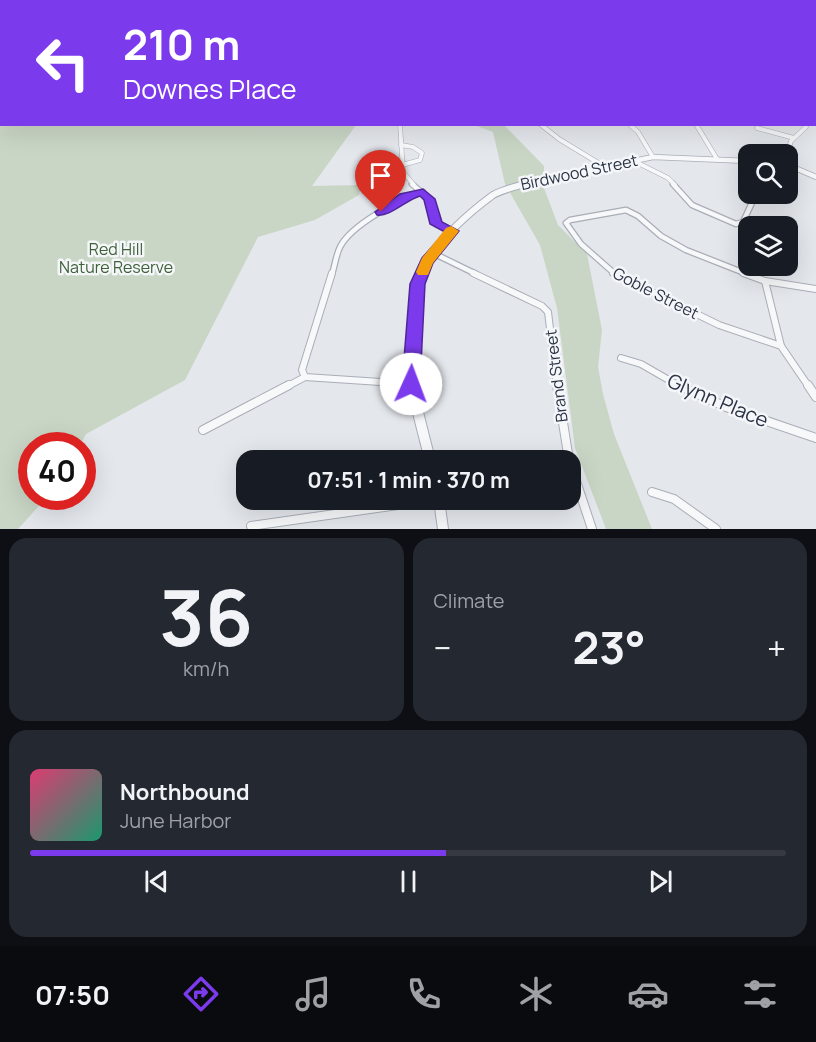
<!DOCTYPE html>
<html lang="en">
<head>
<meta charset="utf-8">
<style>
  :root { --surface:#171b24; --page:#242831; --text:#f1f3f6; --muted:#9ea1a6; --line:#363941; --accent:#7c3aed }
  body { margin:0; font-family:Manrope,sans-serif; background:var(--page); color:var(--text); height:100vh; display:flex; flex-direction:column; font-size:22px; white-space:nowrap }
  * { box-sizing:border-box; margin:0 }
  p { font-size:20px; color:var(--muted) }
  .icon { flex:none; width:33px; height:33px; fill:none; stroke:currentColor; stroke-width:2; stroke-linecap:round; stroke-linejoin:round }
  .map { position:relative; height:529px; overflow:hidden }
  .panel { display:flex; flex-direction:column; gap:9px; padding:9px; background:#0d0f14; flex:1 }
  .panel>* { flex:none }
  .banner { position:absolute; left:0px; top:0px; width:816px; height:126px; box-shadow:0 6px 24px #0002; background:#7c3aed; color:#fff; overflow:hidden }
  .fabs { position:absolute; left:738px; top:144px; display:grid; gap:12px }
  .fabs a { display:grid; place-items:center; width:60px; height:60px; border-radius:12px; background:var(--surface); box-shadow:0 6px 24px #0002; font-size:30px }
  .speed { position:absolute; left:18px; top:432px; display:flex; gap:12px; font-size:30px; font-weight:700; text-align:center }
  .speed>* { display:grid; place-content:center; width:78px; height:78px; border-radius:50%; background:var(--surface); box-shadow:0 6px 24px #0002; line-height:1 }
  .speed .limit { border:9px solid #d22; background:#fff; color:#111 }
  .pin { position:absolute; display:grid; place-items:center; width:51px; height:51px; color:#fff; margin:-62px -26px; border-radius:50% 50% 50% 0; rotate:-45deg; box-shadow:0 0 6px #0007 }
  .pin .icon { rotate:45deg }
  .me { position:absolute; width:66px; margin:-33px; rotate:2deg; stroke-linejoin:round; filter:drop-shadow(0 0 4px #0008) }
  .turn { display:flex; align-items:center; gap:21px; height:126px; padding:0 24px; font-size:27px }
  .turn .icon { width:78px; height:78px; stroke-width:2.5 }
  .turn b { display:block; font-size:42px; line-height:51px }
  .big { font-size:45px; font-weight:700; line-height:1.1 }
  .panel .widget { flex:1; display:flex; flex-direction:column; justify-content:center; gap:9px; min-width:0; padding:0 21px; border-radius:18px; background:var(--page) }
  .panel .dial { align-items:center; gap:0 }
  .dial b { font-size:78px; line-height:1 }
  .song { display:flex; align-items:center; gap:18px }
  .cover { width:72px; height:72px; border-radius:9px; background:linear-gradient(135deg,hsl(340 70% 55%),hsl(160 70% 35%)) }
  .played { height:6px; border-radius:3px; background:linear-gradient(90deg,var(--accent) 55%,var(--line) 55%) }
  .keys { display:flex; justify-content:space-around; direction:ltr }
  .heat { display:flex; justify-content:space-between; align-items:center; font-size:33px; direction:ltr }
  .panel .tiles { flex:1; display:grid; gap:9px; grid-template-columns:1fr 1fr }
  .widget:last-child { grid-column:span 2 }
  .trip { position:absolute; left:236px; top:450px; width:345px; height:60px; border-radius:18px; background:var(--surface); box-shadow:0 6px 24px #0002; font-weight:700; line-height:60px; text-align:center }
  .tab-bar { display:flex; height:96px; justify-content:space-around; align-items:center; background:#090b0e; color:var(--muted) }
  .tab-bar .icon { width:42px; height:42px }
  .tab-bar .current { color:var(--accent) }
  .tab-bar b { font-size:27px; color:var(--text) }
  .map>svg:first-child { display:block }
</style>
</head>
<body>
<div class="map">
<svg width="816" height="529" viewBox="0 0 816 529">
  <rect width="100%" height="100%" fill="#e4e7ec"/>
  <g fill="#c9d6c5">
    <polygon points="0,60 2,124 356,125 312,186 361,185 359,195 315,220 258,237 185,380 86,434 80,445 32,446 32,496 47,497 18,529 0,529"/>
    <polygon points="474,125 504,125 544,166 544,188 558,225 587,254 602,330 598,367 603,394 614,434 652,529 606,529 575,448 557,308 540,245 505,184 493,132"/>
  </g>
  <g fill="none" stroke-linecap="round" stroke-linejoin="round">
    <g stroke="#a9aeb7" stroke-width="5">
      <g id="minor-far3">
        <polyline points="400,124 403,172 414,185"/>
        <polyline points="540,124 559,139 605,167"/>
        <polyline points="629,124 638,132 653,157"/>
        <polyline points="697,126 717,159"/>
        <polyline points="757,128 794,138"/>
        <polyline points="401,145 413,147 422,153 420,160 402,165"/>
        <polyline points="787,154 791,141 806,127"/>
        <polyline points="634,161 668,178 675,185"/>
      </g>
    </g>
    <g stroke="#a9aeb7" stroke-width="7">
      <g id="minor-far2">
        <polyline points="412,184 429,199 436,224 452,231"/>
        <polyline points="673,184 692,205 736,224 743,222 756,194"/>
        <polyline points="433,253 476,274"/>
        <path d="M332 274C335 265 336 255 340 247 351 225 401 198 423 192"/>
        <polyline points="615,274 581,244 566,223 570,220 626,210 638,216 661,236 686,250 747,274"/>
      </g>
    </g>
    <g stroke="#a9aeb7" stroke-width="8">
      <g id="minor-far1">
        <polyline points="332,273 302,370 305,377 411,384"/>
        <polyline points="473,273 542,306 548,312 557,387"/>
        <polyline points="613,273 719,325 781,346"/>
        <polyline points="743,273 765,281 816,289"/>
        <polyline points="765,281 781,346 809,387"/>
        <polyline points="621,358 641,364 681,387"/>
        <polyline points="286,387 305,377"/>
      </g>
    </g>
    <g stroke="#a9aeb7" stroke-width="10">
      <g id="minor">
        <polyline points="557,385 569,460"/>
        <polyline points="678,385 726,407 816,438"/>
        <polyline points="808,385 816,397"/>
        <polyline points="203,430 289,385"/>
        <polyline points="570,463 592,529"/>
        <polyline points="652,492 674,499 716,529"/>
        <polyline points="251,526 433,500"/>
      </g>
    </g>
    <g stroke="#a9aeb7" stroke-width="6">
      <g id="tertiary-far3">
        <polyline points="788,165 816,177"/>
        <polyline points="519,185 653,157 748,161"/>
      </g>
    </g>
    <g stroke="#a9aeb7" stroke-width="8">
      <path id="tertiary-far2" d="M422 274C434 243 466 215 493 195 502 190 514 187 524 184"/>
    </g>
    <g stroke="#a9aeb7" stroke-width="10">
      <polyline id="tertiary-far1" points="412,387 418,284 422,273"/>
    </g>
    <g stroke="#a9aeb7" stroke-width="12">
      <g id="tertiary">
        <polyline points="411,385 430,460"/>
        <polyline points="439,500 443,529"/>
      </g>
    </g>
    <use href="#minor-far3" stroke="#f7f8fa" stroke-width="4"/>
    <use href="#minor-far2" stroke="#f7f8fa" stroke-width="4.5"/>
    <use href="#minor-far1" stroke="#f7f8fa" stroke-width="6"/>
    <use href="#minor" stroke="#f7f8fa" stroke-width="8"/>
    <use href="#tertiary-far3" stroke="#f7f8fa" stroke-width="4.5"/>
    <use href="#tertiary-far2" stroke="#f7f8fa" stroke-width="6"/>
    <use href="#tertiary-far1" stroke="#f7f8fa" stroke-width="8"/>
    <use href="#tertiary" stroke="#f7f8fa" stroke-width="10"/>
  </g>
  <linearGradient id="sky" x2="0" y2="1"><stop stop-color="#8bb4dd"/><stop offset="0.45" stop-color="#f3f4f6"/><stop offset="1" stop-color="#f3f4f6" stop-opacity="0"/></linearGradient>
  <rect width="816" height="134" fill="url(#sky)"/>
  <path fill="#7c3aed" stroke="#51269a" stroke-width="1.5" d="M423 189 435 199 442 222 459 231 433 263 425 284 420 384 418 390 411 392 405 390 402 384 410 284 422 258 445 232 430 224 424 200 420 196C406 200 390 217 377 215L375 212 400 194Z"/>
  <polygon fill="#f59e0b" points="451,226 459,231 433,263 428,275 418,275 416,272 422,258 446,228"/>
  <g text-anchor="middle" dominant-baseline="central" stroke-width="5" stroke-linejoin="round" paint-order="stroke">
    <g font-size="16" fill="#2b3445" stroke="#f4f6f9">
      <text transform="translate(579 172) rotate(-12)">Birdwood Street</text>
      <text transform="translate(656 293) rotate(27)">Goble Street</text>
      <text transform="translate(556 376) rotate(-97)">Brand Street</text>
    </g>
    <g font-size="16" fill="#3f6138" stroke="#f4f6f9">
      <text x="116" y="249">Red Hill<tspan x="116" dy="18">Nature Reserve</tspan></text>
    </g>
    <g font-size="20" fill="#2b3445" stroke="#f4f6f9">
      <text transform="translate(718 400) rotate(23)">Glynn Place</text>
    </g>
  </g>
</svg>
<div class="fabs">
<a><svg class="icon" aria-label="search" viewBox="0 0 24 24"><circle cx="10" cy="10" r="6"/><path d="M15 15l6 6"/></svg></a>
<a><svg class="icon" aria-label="layers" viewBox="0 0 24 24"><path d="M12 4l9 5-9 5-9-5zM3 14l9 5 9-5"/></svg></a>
</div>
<div class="speed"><div class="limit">40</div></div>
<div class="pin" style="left:381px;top:212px;background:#d93025"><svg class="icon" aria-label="arrive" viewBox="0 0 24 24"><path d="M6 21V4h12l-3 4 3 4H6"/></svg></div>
<svg class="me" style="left:411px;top:384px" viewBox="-20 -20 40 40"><circle r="19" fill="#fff"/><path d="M0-13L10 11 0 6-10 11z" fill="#7c3aed"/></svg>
<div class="trip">07:51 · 1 min · 370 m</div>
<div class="banner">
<div class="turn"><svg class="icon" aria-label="left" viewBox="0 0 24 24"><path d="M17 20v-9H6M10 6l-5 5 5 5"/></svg><div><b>210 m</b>Downes Place</div></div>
</div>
</div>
<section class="panel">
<div class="tiles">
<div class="widget dial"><b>36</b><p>km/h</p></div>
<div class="widget"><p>Climate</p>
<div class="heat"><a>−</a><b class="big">23°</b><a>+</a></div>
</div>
<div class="widget">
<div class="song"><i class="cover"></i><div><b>Northbound</b><p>June Harbor</p></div></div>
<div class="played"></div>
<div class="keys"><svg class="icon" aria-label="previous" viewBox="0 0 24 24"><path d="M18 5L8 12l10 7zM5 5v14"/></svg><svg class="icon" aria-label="pause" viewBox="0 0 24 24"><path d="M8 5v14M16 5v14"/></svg><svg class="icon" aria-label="next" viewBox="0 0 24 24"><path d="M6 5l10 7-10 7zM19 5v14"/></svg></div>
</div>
</div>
</section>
<nav class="tab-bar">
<b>07:50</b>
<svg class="icon current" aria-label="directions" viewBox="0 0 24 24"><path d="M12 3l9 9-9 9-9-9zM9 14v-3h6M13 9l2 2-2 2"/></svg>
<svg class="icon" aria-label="music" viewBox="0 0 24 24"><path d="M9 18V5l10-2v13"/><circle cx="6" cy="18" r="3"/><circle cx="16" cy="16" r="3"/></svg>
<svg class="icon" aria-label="phone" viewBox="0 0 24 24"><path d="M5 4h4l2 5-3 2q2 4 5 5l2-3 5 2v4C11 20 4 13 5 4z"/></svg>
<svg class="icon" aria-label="climate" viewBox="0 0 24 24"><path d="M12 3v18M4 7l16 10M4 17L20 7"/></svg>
<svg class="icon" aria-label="car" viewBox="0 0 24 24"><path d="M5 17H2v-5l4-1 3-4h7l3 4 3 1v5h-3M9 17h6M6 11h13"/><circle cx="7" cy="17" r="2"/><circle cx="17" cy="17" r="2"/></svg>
<svg class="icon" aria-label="filters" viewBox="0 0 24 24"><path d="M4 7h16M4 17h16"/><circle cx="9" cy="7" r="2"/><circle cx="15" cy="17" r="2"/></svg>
</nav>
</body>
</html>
